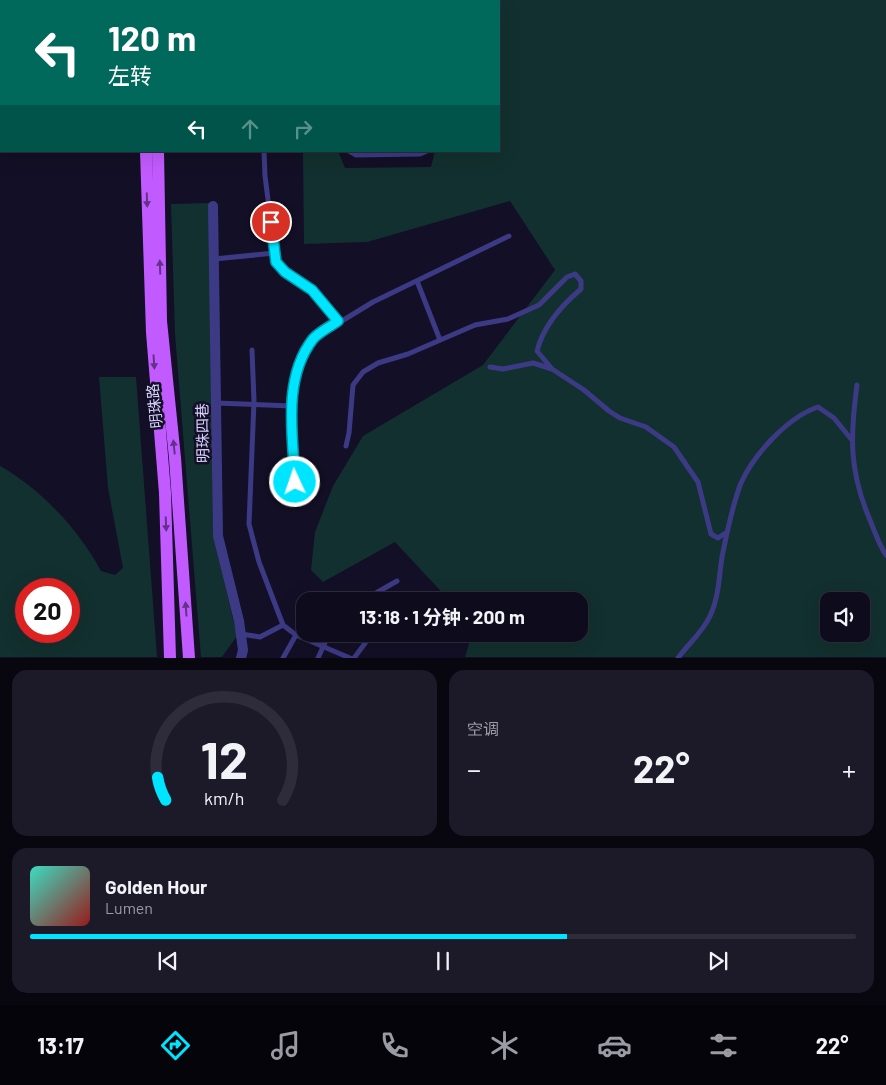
<!DOCTYPE html>
<html lang="zh">
<head>
<meta charset="utf-8">
<style>
  :root { --surface:#0e0b1c; --page:#1c1929; --text:#f1f3f6; --muted:#9b9ba3; --line:#2e2b3b; --accent:#00e5ff }
  body { margin:0; font-family:Barlow,"Noto Sans SC",sans-serif; background:var(--page); color:var(--text); height:100vh; display:flex; flex-direction:column; font-size:19px; white-space:nowrap }
  * { box-sizing:border-box; margin:0 }
  p { font-size:16px; color:var(--muted) }
  .icon { flex:none; width:28px; height:28px; fill:none; stroke:currentColor; stroke-width:2; stroke-linecap:round; stroke-linejoin:round }
  .map { position:relative; height:658px; overflow:hidden }
  .panel { display:flex; flex-direction:column; gap:12px; padding:12px; background:#08060f; flex:1 }
  .panel>* { flex:none }
  .guide { position:absolute; left:0px; top:0px; width:500px; height:152px; box-shadow:0 5px 20px #0002,0 0 0 1px var(--line); background:#00695c; color:#fff; overflow:hidden }
  .fabs { position:absolute; left:820px; top:592px; display:grid; gap:10px }
  .fabs a { display:grid; place-items:center; width:50px; height:50px; border-radius:10px; background:var(--surface); box-shadow:0 5px 20px #0002,0 0 0 1px var(--line); font-size:25px }
  .speed { position:absolute; left:15px; top:578px; display:flex; gap:10px; font-size:25px; font-weight:700; text-align:center }
  .speed>* { display:grid; place-content:center; width:65px; height:65px; border-radius:50%; background:var(--surface); box-shadow:0 5px 20px #0002,0 0 0 1px var(--line); line-height:1 }
  .speed .limit { border:8px solid #d22; background:#fff; color:#111 }
  .pin { position:absolute; display:grid; place-items:center; width:42px; height:42px; color:#fff; margin:-21px; border:2px solid #fff; border-radius:50%; box-shadow:0 1px 5px #0007 }
  .me { position:absolute; width:55px; margin:-28px; rotate:357deg; stroke-linejoin:round; filter:drop-shadow(0 0 4px #0008) }
  .turn { display:flex; align-items:center; gap:18px; height:105px; padding:0 25px; font-size:22px }
  .turn .icon { width:65px; height:65px; stroke-width:2.5 }
  .turn b { display:block; font-size:35px; line-height:42px }
  .lanes { display:flex; align-items:center; height:48px; padding:0 25px; background:#0003; justify-content:center; gap:25px; direction:ltr }
  .lanes .off { opacity:.35 }
  .big { font-size:38px; font-weight:700; line-height:1.1 }
  .panel .card { flex:1; display:flex; flex-direction:column; justify-content:center; gap:8px; min-width:0; padding:0 18px; border-radius:15px; background:var(--page) }
  .panel .dial { align-items:center; gap:0 }
  .dial svg { height:130px; overflow:visible; fill:none; stroke:var(--line); stroke-width:7; stroke-linecap:round; text-anchor:middle }
  .dial text { fill:var(--text); stroke:none }
  .song { display:flex; align-items:center; gap:15px }
  .cover { width:60px; height:60px; border-radius:8px; background:linear-gradient(135deg,hsl(170 70% 55%),hsl(0 70% 35%)) }
  .played { height:5px; border-radius:2px; background:linear-gradient(90deg,var(--accent) 65%,var(--line) 65%) }
  .keys { display:flex; justify-content:space-around; direction:ltr }
  .heat { display:flex; justify-content:space-between; align-items:center; font-size:28px; direction:ltr }
  .panel .tiles { flex:1; display:grid; gap:12px; grid-template-columns:1fr 1fr }
  .card:last-child { grid-column:span 2 }
  .trip { position:absolute; left:296px; top:592px; width:292px; height:50px; border-radius:15px; background:var(--surface); box-shadow:0 5px 20px #0002,0 0 0 1px var(--line); font-weight:700; line-height:50px; text-align:center }
  .menu { display:flex; height:80px; justify-content:space-around; align-items:center; background:#06040b; color:var(--muted) }
  .menu .icon { width:35px; height:35px }
  .menu .current { color:var(--accent) }
  .menu b { font-size:22px; color:var(--text) }
  .map>svg:first-child { display:block }
</style>
</head>
<body>
<div class="map">
<svg width="886" height="658" viewBox="0 0 886 658">
  <rect width="100%" height="100%" fill="#130f26"/>
  <g fill="#12302f" fill-rule="evenodd">
    <path d="M469 0H886V657H465L472 634H580V601H450L395 542 323 582 311 570 315 532 333 486 363 436 483 365 555 270 510 201 367 242 304 244 303 151H338L345 168 431 167 435 151H499V1ZM829 601H861V634H829Z"/>
    <polygon points="210,203 213,535 237,636 222,657 201,657 175,334 171,204"/>
    <path d="M99 377H136L157 657H0V466C41 489 79 530 101 571L115 575 123 568 108 488ZM26 589H69V631H26Z"/>
  </g>
  <g fill="none" stroke-linecap="round" stroke-linejoin="round">
    <g stroke="#3d3a85" stroke-width="5">
      <polyline points="314,1 314,0"/>
      <polyline points="451,1 451,0"/>
      <polyline points="264,151 265,176 276,262 285,272 312,290 338,321"/>
      <polyline points="349,151 356,155 420,154 427,151"/>
      <polyline points="214,259 275,253"/>
      <polyline points="417,281 440,340"/>
      <polyline points="252,350 254,401 249,524 259,562 283,625 296,635 350,658"/>
      <polyline points="490,367 503,369 533,363 552,369 584,390 609,411 620,418 646,427 674,447 698,482 711,534 718,538 727,532"/>
      <path d="M857 385C850 437 849 471 870 520 875 532 879 545 886 555"/>
      <polyline points="216,403 292,406"/>
      <path d="M346 446 349 433 353 385 363 372 378 363 408 354 475 325 508 319 539 305 567 277 575 274 581 281V289C562 305 543 327 537 351L552 369"/>
      <polyline points="295,498 291,412 296,373 314,338 373,302 509,236"/>
      <polyline points="362,601 397,581"/>
      <polyline points="241,634 260,637 283,625"/>
      <polyline points="283,658 296,635"/>
      <polyline points="318,658 329,634"/>
      <polyline points="354,658 372,634"/>
      <path d="M678 658C689 643 702 633 710 616 719 597 719 576 722 557 727 532 732 506 741 483 754 454 788 417 818 407L834 418 851 439"/>
    </g>
    <polyline stroke="#3d3a85" stroke-width="10" points="213,206 218,536 239,621 243,650 241,658"/>
    <g stroke="#c25bff" stroke-width="12">
      <polyline points="167,1 167,0"/>
      <polyline points="179,1 179,0"/>
      <polyline points="146,151 152,332 165,493 170,658"/>
      <polyline points="158,151 161,321 175,458 189,658"/>
    </g>
  </g>
  <defs><path id="oneway-solid" d="M-6-.8H1V-3.2L6.5 0L1 3.2V.8H-6Z" transform="scale(1.25)"/></defs>
  <g fill="#623188">
    <use href="#oneway-solid" transform="translate(147 200) rotate(88)"/>
    <use href="#oneway-solid" transform="translate(160 267) rotate(-92)"/>
    <use href="#oneway-solid" transform="translate(154 362) rotate(86)"/>
    <use href="#oneway-solid" transform="translate(174 447) rotate(-96)"/>
    <use href="#oneway-solid" transform="translate(166 524) rotate(88)"/>
    <use href="#oneway-solid" transform="translate(186 609) rotate(-94)"/>
  </g>
  <g fill="none" stroke-linecap="round" stroke-linejoin="round">
    <g stroke="#0095a6" stroke-width="12">
      <path id="route" d="M271 222 276 262 285 272 312 290 338 321C330 327 319 332 313 339 282 379 293 436 295 482"/>
    </g>
    <use href="#route" stroke="#00e5ff" stroke-width="9"/>
  </g>
  <g text-anchor="middle" dominant-baseline="central" stroke-width="5" stroke-linejoin="round" paint-order="stroke">
    <g font-size="15" fill="#d9d4ff" stroke="#130f26">
      <text transform="translate(154 406) rotate(-96)">明珠路</text>
      <text transform="translate(202 433) rotate(-91)">明珠四巷</text>
    </g>
  </g>
</svg>
<div class="fabs">
<a><svg class="icon" aria-label="sound" viewBox="0 0 24 24"><path d="M4 9h4l5-4v14l-5-4H4zM17 9q2 3 0 6"/></svg></a>
</div>
<div class="speed"><div class="limit">20</div></div>
<div class="pin" style="left:271px;top:222px;background:#d93025"><svg class="icon" aria-label="arrive" viewBox="0 0 24 24"><path d="M6 21V4h12l-3 4 3 4H6"/></svg></div>
<svg class="me" style="left:295px;top:482px" viewBox="-20 -20 40 40"><circle r="17" fill="#00e5ff" stroke="#fff" stroke-width="3"/><path d="M0-11L8 9 0 5-8 9z" fill="#fff"/></svg>
<div class="trip">13:18 · 1 分钟 · 200 m</div>
<div class="guide">
<div class="turn"><svg class="icon" aria-label="left" viewBox="0 0 24 24"><path d="M17 20v-9H6M10 6l-5 5 5 5"/></svg><div><b>120 m</b>左转</div></div>
<div class="lanes"><svg class="icon" aria-label="left" viewBox="0 0 24 24"><path d="M17 20v-9H6M10 6l-5 5 5 5"/></svg><svg class="icon off" aria-label="ahead" viewBox="0 0 24 24"><path d="M12 20V5M6 11l6-6 6 6"/></svg><svg class="icon off" aria-label="right" viewBox="0 0 24 24"><path d="M7 20v-9h11M14 6l5 5-5 5"/></svg></div>
</div>
</div>
<section class="panel">
<div class="tiles">
<div class="card dial"><svg viewBox="0 0 100 80">
<path d="M14 69A42 42 0 1 1 86 69"/>
<path d="M14 69A42 42 0 0 1 9 55" stroke="#00e5ff"/>
<text x="50" y="56" font-size="32" font-weight="700">12</text>
<text x="50" y="72" font-size="11">km/h</text>
</svg></div>
<div class="card"><p>空调</p>
<div class="heat"><a>−</a><b class="big">22°</b><a>+</a></div>
</div>
<div class="card">
<div class="song"><i class="cover"></i><div><b>Golden Hour</b><p>Lumen</p></div></div>
<div class="played"></div>
<div class="keys"><svg class="icon" aria-label="previous" viewBox="0 0 24 24"><path d="M18 5L8 12l10 7zM5 5v14"/></svg><svg class="icon" aria-label="pause" viewBox="0 0 24 24"><path d="M8 5v14M16 5v14"/></svg><svg class="icon" aria-label="next" viewBox="0 0 24 24"><path d="M6 5l10 7-10 7zM19 5v14"/></svg></div>
</div>
</div>
</section>
<nav class="menu">
<b>13:17</b>
<svg class="icon current" aria-label="directions" viewBox="0 0 24 24"><path d="M12 3l9 9-9 9-9-9zM9 14v-3h6M13 9l2 2-2 2"/></svg>
<svg class="icon" aria-label="music" viewBox="0 0 24 24"><path d="M9 18V5l10-2v13"/><circle cx="6" cy="18" r="3"/><circle cx="16" cy="16" r="3"/></svg>
<svg class="icon" aria-label="phone" viewBox="0 0 24 24"><path d="M5 4h4l2 5-3 2q2 4 5 5l2-3 5 2v4C11 20 4 13 5 4z"/></svg>
<svg class="icon" aria-label="climate" viewBox="0 0 24 24"><path d="M12 3v18M4 7l16 10M4 17L20 7"/></svg>
<svg class="icon" aria-label="car" viewBox="0 0 24 24"><path d="M5 17H2v-5l4-1 3-4h7l3 4 3 1v5h-3M9 17h6M6 11h13"/><circle cx="7" cy="17" r="2"/><circle cx="17" cy="17" r="2"/></svg>
<svg class="icon" aria-label="filters" viewBox="0 0 24 24"><path d="M4 7h16M4 17h16"/><circle cx="9" cy="7" r="2"/><circle cx="15" cy="17" r="2"/></svg>
<b>22°</b>
</nav>
</body>
</html>
